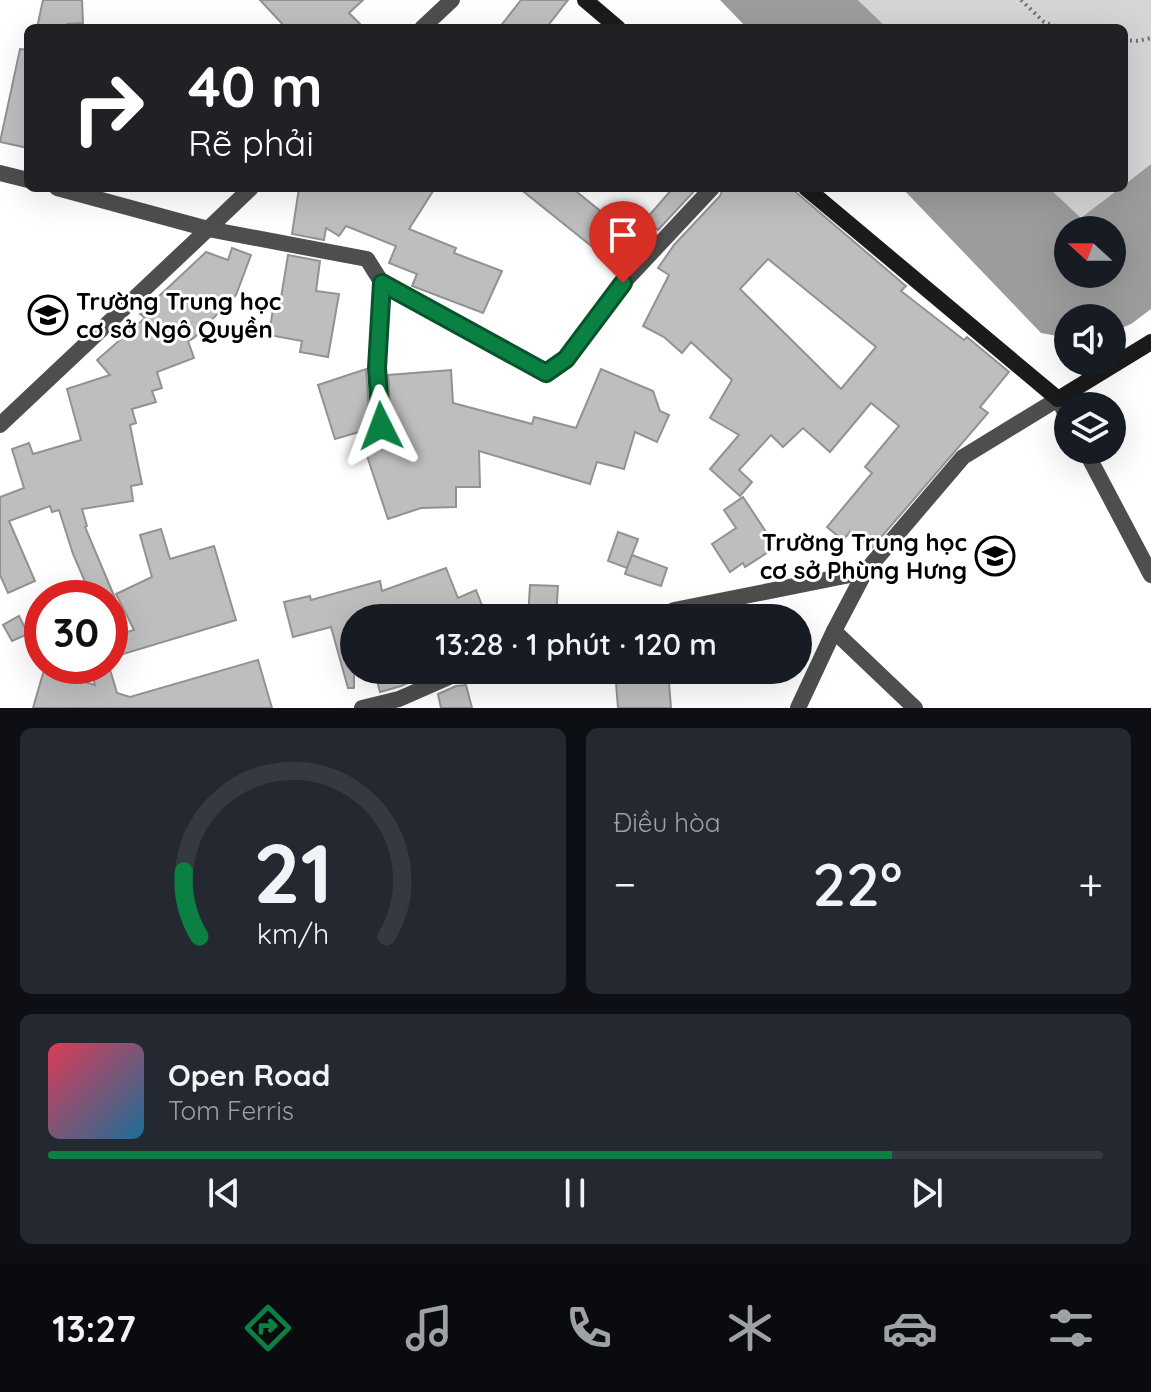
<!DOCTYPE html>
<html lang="vi">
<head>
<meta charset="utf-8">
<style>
  :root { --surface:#171b24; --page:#242831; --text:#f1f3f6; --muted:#9ea1a6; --line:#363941; --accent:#0b8043 }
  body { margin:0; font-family:Quicksand,sans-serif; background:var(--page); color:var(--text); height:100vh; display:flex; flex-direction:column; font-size:30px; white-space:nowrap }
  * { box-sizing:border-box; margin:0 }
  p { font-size:26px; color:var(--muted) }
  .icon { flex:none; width:44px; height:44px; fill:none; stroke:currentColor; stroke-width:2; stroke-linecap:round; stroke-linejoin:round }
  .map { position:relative; height:708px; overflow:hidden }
  .details { display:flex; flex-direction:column; gap:20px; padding:20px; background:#0d0f14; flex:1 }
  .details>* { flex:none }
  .guide { position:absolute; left:24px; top:24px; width:1104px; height:168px; border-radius:12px; box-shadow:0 8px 32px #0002; background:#202124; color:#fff; overflow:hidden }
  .needle { width:52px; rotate:291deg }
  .buttons { position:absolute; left:1054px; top:216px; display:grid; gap:16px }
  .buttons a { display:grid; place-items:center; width:72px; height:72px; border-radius:50%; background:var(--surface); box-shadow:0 8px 32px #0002; font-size:40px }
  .speed { position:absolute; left:24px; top:580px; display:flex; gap:16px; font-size:40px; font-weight:700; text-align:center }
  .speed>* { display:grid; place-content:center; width:104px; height:104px; border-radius:50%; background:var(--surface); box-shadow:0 8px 32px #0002; line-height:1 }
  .speed .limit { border:12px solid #d22; background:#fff; color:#111 }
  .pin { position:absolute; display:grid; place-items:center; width:68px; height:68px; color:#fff; margin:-82px -34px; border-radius:50% 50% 50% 0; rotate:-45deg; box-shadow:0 0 8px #0007 }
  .pin .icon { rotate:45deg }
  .me { position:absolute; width:88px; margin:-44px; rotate:357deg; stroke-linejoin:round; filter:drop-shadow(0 0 6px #0008) }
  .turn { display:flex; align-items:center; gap:28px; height:168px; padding:0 32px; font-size:36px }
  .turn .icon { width:104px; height:104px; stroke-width:2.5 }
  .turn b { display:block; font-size:56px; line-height:68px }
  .big { font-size:60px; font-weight:600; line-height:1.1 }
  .details .tile { flex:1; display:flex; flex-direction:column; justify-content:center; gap:12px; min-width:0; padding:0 28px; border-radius:12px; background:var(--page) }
  .details .dial { align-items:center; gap:0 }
  .dial svg { height:208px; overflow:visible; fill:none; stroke:var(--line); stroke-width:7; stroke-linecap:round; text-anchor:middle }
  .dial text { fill:var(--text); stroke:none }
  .song { display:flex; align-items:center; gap:24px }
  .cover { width:96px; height:96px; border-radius:12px; background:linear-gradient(135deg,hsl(350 70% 55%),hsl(200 70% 35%)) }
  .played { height:8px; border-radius:4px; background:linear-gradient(90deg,var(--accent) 80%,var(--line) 80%) }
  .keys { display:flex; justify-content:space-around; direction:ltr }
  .heat { display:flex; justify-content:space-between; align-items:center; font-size:44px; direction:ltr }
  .details .tiles { flex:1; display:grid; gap:20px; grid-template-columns:1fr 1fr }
  .tile:last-child { grid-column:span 2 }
  .trip { position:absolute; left:340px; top:604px; width:472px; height:80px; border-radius:40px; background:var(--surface); box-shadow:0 8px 32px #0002; font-weight:600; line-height:80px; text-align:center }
  .menu { display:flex; height:128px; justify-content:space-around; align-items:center; background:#090b0e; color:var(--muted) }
  .menu .icon { width:56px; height:56px }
  .menu .on { color:var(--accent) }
  .menu b { font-size:36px; color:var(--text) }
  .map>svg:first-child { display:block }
</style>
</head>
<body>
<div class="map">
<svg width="1151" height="708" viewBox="0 0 1151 708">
  <rect width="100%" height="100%" fill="#fff"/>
  <g fill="#d5d5d5">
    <polygon points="858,0 1151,0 1151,164 1124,185 1124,28 887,28"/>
    <polygon points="1049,188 1120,188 1081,219"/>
  </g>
  <g fill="#9c9c9c" fill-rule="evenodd">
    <polygon points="720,0 858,0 887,28 747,28"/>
    <path d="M1151 164V309L1131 324 1112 332V318H1068V338L1041 333 902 188H1049L1081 218 1120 188H1124V185ZM1068 230H1112V274H1068Z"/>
  </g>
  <g fill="#bebebe" stroke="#929292" stroke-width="2" fill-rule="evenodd">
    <polygon points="43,0 82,0 83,23 67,24 66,28 37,28"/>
    <polygon points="260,0 363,0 349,13 364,28 286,28"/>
    <polygon points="521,0 568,0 546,28 499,28"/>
    <polygon points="20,49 28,50 28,148 0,142"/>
    <polygon points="299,188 435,188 409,229 456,248 454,253 502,271 483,313 412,286 417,274 389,263 396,246 346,226 339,236 326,228 324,240 292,234"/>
    <polygon points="519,188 572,188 631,236 610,261"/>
    <polygon points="673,188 697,188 658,230 646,219"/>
    <path d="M723 188H791L906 286 901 291 964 340 967 337 1009 372 980 407 988 413 871 549 850 532 843 540 827 527 872 473 865 467 899 426 871 403 830 452 803 428 783 447 771 435 739 470 752 482 740 496 710 469 739 435 710 418 732 380 691 342 682 353 664 337 643 326 669 275 658 268 674 245 720 196ZM768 259 876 347 841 389 740 289Z"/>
    <polygon points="232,248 251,255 236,295 194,338 188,341 194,358 157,372 162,388 152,391 156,402 132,409 136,423 130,425 142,484 131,486 133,501 82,509 87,526 85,527 115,598 92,598 73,554 59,510 52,512 50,506 9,521 35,581 8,593 0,575 0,497 24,488 12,449 29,443 33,454 81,440 67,389 110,375 97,360 145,318 140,314 206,252 228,260"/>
    <polygon points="288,255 320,261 316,291 339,294 328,357 300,352 302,341 269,335 273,309 279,310"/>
    <polygon points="366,369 370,428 376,435 381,437 388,435 392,426 388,375 451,370 453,403 532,424 534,417 576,428 601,369 653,391 660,411 669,415 657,442 635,432 624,469 597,462 590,484 479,451 480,487 456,487 456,507 421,508 388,519 359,432 335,439 318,385"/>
    <polygon points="743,497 776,547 745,567 743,563 730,572 712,544 736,528 724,510"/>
    <polygon points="161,529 170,559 214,546 236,620 110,658 110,637 134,630 116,594 152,577 140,535"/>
    <polygon points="618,532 638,539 627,568 608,561"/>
    <polygon points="632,555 667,568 661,586 625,574"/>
    <polygon points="446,568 458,598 476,590 487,618 354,618 354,688 348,688 331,627 293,637 284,602 310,596 311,600 380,581 382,591"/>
    <polygon points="530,585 558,586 556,618 528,618"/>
    <polygon points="19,616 28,634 12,641 3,625"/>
    <polygon points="258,660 272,708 33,708 44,670 95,685 89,666 109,666 117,693 130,697"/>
    <polygon points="374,670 437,670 401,686 380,692"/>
    <polygon points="615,670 668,670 671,708 618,708"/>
    <polygon points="466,685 472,708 441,708 438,694 456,686"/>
  </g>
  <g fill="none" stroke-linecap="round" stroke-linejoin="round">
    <g stroke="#707070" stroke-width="4" stroke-dasharray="2 4" stroke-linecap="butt">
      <polyline points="1021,0 1044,22 1061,28"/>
      <polyline points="1124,40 1138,41 1151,38"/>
    </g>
    <g stroke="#4e4e4e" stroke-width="16">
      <polyline points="422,28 452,0"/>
      <polyline points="0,173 28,180"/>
      <polyline points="57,188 208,229 251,188"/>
      <polyline points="0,425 208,229 367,259 382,283 546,373 566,359 623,283 712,188"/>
      <polyline points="381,426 377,368 382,283"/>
      <polyline points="1085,450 1151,575"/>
      <polyline points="662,618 674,610 865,572 963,457 1058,399 1068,418"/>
      <polyline points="834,631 915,708"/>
      <polyline points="362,708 399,699 465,670"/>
      <polyline points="798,708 834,631 865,572"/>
    </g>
    <g stroke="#1b1b1b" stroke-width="16">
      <polyline points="585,0 618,28"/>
      <polyline points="806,188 1058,399 1151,342"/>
    </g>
  </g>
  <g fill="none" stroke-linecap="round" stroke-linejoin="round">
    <g stroke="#07532c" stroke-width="20">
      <polyline id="route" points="381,426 377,368 382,283 546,373 566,359 623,283"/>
    </g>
    <use href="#route" stroke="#0b8043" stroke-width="14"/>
  </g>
  <defs>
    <g id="school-ring" transform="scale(2)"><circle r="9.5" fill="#fff" stroke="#000" stroke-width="1.5"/><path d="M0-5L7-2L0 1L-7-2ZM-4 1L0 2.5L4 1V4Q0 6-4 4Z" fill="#000"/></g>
  </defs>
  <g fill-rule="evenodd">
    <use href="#school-ring" x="48" y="315"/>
    <use href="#school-ring" x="995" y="556"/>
  </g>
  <g text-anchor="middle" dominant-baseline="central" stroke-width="6" stroke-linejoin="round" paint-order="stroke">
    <g font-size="24" font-weight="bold" fill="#000" stroke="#fff" text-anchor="start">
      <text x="76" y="301">Trường Trung học<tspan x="76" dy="28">cơ sở Ngô Quyền</tspan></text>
      <text x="967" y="542" text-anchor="end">Trường Trung học<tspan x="967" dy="28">cơ sở Phùng Hưng</tspan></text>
    </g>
  </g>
</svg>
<div class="buttons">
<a><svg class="needle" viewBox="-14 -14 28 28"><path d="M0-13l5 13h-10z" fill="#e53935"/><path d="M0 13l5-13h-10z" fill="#9ea1a6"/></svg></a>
<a><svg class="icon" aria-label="sound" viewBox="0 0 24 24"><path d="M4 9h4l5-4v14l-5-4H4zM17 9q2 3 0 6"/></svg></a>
<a><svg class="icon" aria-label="layers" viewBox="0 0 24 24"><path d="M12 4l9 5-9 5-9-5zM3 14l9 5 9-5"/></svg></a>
</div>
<div class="speed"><div class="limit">30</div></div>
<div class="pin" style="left:623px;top:283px;background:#d93025"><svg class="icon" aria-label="arrive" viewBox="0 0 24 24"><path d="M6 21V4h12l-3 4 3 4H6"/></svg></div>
<svg class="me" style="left:381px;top:426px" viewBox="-20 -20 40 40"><path d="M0-17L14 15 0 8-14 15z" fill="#0b8043" stroke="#fff" stroke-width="4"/></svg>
<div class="trip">13:28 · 1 phút · 120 m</div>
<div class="guide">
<div class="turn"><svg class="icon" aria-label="right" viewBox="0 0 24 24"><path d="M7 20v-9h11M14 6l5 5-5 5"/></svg><div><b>40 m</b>Rẽ phải</div></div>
</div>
</div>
<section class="details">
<div class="tiles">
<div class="tile dial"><svg viewBox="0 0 100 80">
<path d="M14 69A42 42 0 1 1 86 69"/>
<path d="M14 69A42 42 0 0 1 8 44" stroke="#0b8043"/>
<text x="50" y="56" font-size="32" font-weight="700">21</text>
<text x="50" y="72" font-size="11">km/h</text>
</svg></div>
<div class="tile"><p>Điều hòa</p>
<div class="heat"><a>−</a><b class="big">22°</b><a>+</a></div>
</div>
<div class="tile">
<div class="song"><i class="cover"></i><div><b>Open Road</b><p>Tom Ferris</p></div></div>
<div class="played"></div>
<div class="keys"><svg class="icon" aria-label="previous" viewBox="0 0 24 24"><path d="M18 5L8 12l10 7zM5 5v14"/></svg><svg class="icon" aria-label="pause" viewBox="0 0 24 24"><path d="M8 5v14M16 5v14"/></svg><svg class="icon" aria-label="next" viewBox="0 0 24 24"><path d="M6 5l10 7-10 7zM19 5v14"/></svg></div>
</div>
</div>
</section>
<nav class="menu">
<b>13:27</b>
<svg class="icon on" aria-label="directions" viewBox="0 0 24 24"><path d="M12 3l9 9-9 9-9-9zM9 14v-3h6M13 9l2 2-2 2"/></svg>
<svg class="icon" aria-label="music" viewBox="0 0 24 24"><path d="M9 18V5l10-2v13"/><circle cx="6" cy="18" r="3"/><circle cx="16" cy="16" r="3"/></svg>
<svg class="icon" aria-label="phone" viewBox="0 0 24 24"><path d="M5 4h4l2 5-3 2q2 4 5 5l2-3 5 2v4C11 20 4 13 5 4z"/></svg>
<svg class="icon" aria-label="climate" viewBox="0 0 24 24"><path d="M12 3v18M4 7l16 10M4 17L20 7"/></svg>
<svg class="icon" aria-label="car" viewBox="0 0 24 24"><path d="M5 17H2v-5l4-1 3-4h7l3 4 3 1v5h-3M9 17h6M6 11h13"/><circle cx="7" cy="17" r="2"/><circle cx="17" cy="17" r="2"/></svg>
<svg class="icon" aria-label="filters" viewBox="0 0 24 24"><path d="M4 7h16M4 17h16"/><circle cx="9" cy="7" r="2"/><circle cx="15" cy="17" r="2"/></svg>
</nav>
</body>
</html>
